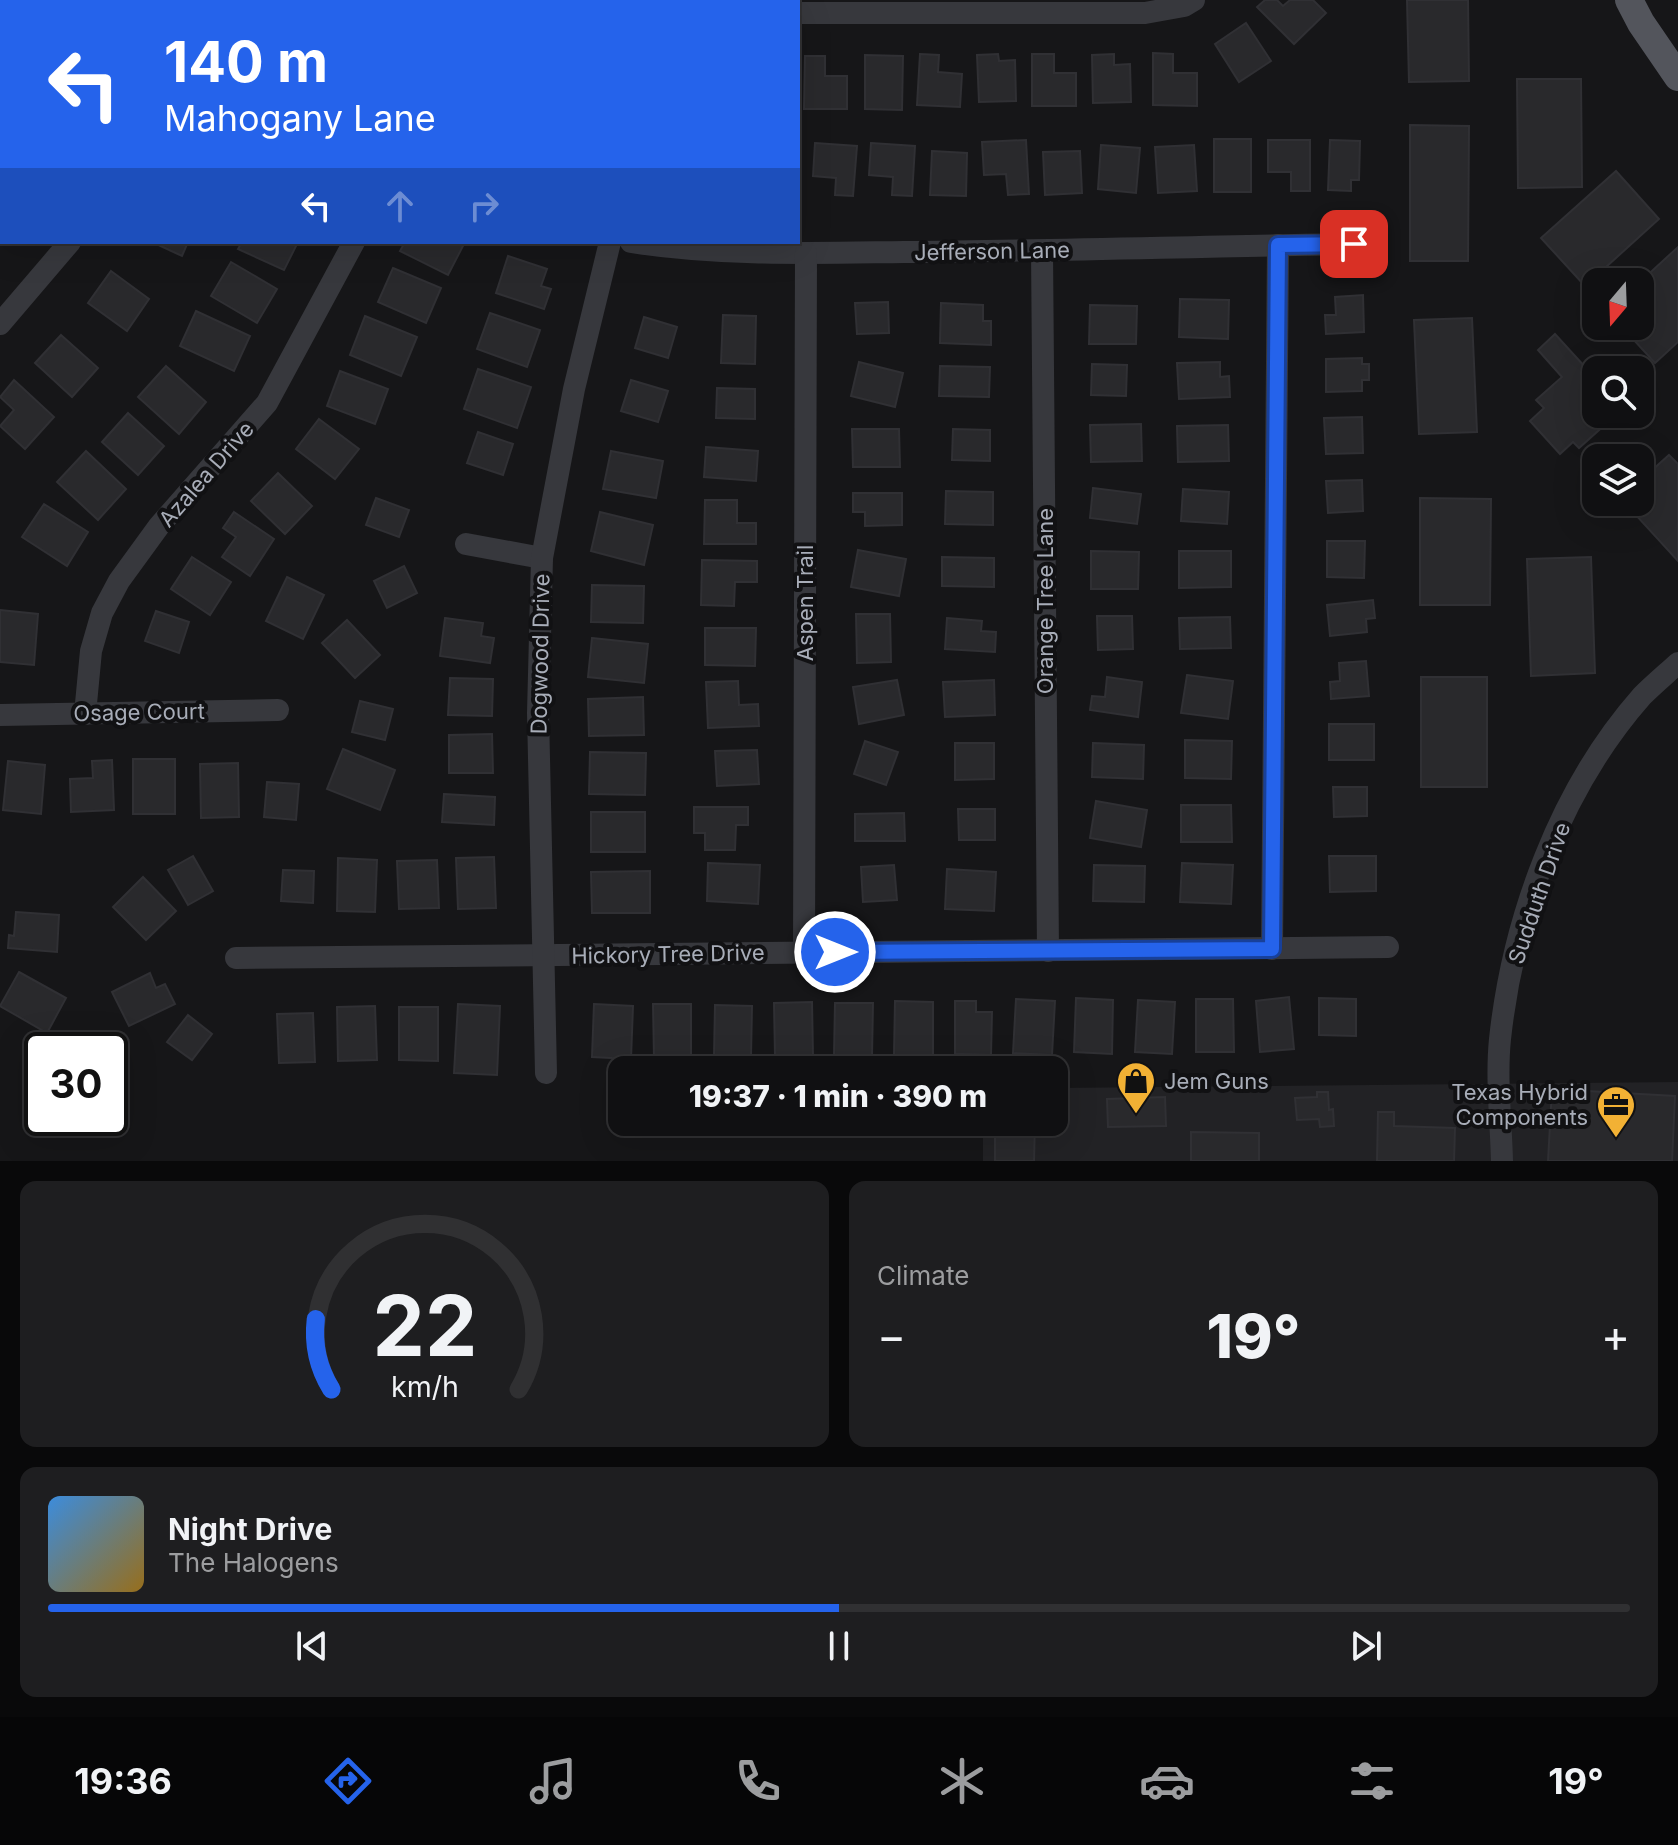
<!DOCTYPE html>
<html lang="en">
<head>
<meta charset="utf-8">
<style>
  :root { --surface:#101012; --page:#1e1e20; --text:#f1f3f6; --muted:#9c9d9f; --line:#303032; --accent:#2563eb }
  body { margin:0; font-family:Inter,sans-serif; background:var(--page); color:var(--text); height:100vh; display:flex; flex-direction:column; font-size:30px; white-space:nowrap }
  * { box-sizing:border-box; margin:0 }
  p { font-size:26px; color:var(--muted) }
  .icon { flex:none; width:44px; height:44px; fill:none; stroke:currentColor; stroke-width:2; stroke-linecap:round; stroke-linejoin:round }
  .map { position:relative; height:1161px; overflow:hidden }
  .panel { display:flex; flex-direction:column; gap:20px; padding:20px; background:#09090a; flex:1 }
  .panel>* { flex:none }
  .banner { position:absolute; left:0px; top:0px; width:800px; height:244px; box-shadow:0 8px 32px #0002,0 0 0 2px var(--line); background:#2563eb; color:#fff; overflow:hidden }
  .needle { width:52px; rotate:199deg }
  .controls { position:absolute; left:1582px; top:268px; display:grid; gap:16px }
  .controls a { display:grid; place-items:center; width:72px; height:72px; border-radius:16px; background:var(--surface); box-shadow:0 8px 32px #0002,0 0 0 2px var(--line); font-size:40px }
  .speed { position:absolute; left:24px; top:1032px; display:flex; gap:16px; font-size:40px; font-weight:700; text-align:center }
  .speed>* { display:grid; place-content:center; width:104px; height:104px; border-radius:50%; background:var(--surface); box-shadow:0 8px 32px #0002,0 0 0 2px var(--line); line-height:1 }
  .speed .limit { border:4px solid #111; border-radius:12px; background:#fff; color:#111 }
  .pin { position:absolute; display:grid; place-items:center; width:68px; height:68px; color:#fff; margin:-34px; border-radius:16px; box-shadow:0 4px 12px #0006 }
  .me { position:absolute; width:88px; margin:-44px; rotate:90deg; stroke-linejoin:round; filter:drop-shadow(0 0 6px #0008) }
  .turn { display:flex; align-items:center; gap:28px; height:168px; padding:0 32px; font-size:36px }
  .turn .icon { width:104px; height:104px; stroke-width:2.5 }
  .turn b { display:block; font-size:56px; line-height:68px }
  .lanes { display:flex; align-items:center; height:76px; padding:0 32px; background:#0003; justify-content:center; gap:40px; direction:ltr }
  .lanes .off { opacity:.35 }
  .big { font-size:60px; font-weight:800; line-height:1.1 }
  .panel .tile { flex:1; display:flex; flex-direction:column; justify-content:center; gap:12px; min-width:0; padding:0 28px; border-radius:16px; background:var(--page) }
  .panel .dial { align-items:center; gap:0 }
  .dial svg { height:208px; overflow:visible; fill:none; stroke:var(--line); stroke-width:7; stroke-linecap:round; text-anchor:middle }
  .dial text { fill:var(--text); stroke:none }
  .song { display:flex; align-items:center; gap:24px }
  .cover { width:96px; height:96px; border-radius:12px; background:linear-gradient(135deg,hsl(210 70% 55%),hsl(40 70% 35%)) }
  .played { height:8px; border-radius:4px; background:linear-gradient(90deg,var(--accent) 50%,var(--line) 50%) }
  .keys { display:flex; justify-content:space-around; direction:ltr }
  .heat { display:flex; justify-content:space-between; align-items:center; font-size:44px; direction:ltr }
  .panel .tiles { flex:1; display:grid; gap:20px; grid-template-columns:1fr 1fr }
  .tile:last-child { grid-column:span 2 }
  .trip { position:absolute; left:608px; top:1056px; width:460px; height:80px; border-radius:16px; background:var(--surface); box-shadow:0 8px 32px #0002,0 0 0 2px var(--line); font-weight:800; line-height:80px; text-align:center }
  .menu { display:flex; height:128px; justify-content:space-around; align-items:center; background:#060607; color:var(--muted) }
  .menu .icon { width:56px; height:56px }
  .menu .current { color:var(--accent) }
  .menu b { font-size:36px; color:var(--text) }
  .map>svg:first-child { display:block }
</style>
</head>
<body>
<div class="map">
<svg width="1678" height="1161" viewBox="0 0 1678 1161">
  <rect width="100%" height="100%" fill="#161618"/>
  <polygon fill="#222225" points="1678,1082 1678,1161 983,1161 983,1122 1054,1122 1054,1088"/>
  <g fill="#29292c" stroke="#303034" stroke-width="2">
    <polygon points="1265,0 1277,0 1283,6 1290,0 1313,0 1326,13 1294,44 1257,7"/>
    <polygon points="1407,0 1468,0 1469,81 1409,82"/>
    <polygon points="1246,23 1271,61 1239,82 1215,44"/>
    <polygon points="1153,53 1173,54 1173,73 1197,73 1197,106 1153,105"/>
    <polygon points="920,54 939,55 938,72 962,74 960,107 917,105"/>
    <polygon points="998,54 999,61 1015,60 1016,101 979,102 977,55"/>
    <polygon points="1032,54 1054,54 1054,73 1076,73 1076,106 1032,106"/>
    <polygon points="1114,54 1114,65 1130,64 1131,102 1093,103 1092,55"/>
    <polygon points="865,55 903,56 902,110 865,109"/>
    <polygon points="805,56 825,56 825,76 847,76 847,109 804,109"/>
    <polygon points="1517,79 1581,79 1582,187 1518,188"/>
    <polygon points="1410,125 1469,126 1468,261 1410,261"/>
    <rect x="1214" y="139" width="37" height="53"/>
    <polygon points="1026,140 1029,194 1008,195 1006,174 984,175 982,142"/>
    <polygon points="1268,140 1310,140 1310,191 1291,191 1291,172 1268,172"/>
    <polygon points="1330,140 1360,141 1359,180 1351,180 1351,191 1328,190"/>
    <polygon points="815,143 857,146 853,196 835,195 836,178 813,176"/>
    <polygon points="871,143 915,146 912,196 892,195 893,177 869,175"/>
    <polygon points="1101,145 1140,148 1136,193 1098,189"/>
    <polygon points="1194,145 1197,191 1158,193 1155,147"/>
    <polygon points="932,151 967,153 966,196 930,195"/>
    <polygon points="1080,151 1082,193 1045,195 1043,152"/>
    <polygon points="1616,171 1659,219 1585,286 1541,238"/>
    <polygon points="152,242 188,242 182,256"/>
    <polygon points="242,242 298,242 284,270 238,249"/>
    <polygon points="405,242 465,242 448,275 400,251"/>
    <polygon points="1678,247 1678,342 1655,363 1621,326 1640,326 1640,282"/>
    <polygon points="508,256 547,269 541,286 551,289 544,309 496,293"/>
    <polygon points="231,262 277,289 257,323 211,296"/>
    <polygon points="393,268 441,288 426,323 378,302"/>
    <polygon points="111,271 149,299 127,331 88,303"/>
    <polygon points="1363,295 1364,332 1326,334 1325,315 1336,315 1335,297"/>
    <polygon points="1180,299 1229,300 1228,339 1179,337"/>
    <polygon points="888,302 889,333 857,334 855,303"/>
    <polygon points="941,303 983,305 983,321 991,321 991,345 940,343"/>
    <polygon points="1090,305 1137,306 1136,344 1089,344"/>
    <polygon points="196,311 250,336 234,371 180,346"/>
    <polygon points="490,313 540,330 527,367 477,349"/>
    <polygon points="723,315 756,316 755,364 721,363"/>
    <polygon points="365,316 417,337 401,376 350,355"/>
    <polygon points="644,317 677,327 668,358 635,348"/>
    <polygon points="1472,318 1477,432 1419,434 1414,320"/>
    <polygon points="1555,334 1596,379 1596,414 1617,414 1579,448 1573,442 1560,454 1530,421 1544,408 1536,400 1562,377 1538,350"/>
    <polygon points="61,335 98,368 72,397 35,363"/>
    <polygon points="1362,358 1362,364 1369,364 1369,380 1362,380 1362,391 1326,392 1326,359"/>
    <polygon points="859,362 903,373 895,407 851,396"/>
    <polygon points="1220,362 1220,377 1229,376 1230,397 1179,399 1177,363"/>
    <polygon points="1092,364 1127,365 1126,396 1091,395"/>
    <polygon points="166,366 206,402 179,434 138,397"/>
    <polygon points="940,366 990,367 989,397 939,396"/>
    <polygon points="478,369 531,387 517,428 464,409"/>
    <polygon points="340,371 388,389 375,424 327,406"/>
    <polygon points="14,380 54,417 25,449 0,426 14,410 0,397"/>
    <polygon points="631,380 668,391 658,422 621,411"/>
    <polygon points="717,388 755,389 755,419 716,418"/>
    <polygon points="128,413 164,446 138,475 102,442"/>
    <polygon points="1362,417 1363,453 1326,454 1324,418"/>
    <polygon points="319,419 359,449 335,479 296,449"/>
    <polygon points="1141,424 1142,461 1091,462 1090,425"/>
    <polygon points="1228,425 1229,461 1178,462 1177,426"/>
    <polygon points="852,429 899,429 900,467 853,467"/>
    <polygon points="953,429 990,430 990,461 952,460"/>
    <polygon points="478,432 513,444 503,475 467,463"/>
    <polygon points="706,447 758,451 756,481 704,477"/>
    <polygon points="86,451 126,489 98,520 57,482"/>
    <polygon points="611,451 663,461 656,498 603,489"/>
    <polygon points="1669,455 1678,464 1678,561 1624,502 1640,502 1640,481"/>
    <polygon points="278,473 312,506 285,534 251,501"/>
    <polygon points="1362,480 1363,511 1328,513 1326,481"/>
    <polygon points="1093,488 1141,494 1137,524 1090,518"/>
    <polygon points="1183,489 1229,492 1227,524 1181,521"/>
    <polygon points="946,491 993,492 993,525 945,524"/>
    <polygon points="853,493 902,493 902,525 865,526 865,512 853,512"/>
    <polygon points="376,498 409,510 399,537 366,525"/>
    <polygon points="1420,498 1491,499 1490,605 1420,605"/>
    <polygon points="705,500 737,500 737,523 756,523 756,544 704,544"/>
    <polygon points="44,504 88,532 67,566 22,537"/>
    <polygon points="234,512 274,539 250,576 222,557 236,537 223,528"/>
    <polygon points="600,512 653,525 644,565 591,551"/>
    <polygon points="1327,541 1365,541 1364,578 1327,577"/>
    <polygon points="858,550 906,559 899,596 851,587"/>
    <polygon points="1091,551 1139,552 1138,589 1091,589"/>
    <polygon points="1179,551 1231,551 1231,587 1179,588"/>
    <polygon points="192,557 231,582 210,615 171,589"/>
    <polygon points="942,557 994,558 994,587 942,586"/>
    <polygon points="1591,557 1595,673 1531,676 1527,559"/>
    <polygon points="702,560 757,561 757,582 735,582 734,606 701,605"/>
    <polygon points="404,566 417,593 387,608 374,581"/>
    <polygon points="287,577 324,595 303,639 266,621"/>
    <polygon points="592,585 644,586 643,623 591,622"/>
    <polygon points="1373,600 1375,618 1366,619 1367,632 1330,636 1327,605"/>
    <polygon points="0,610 38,614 34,665 0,662"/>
    <polygon points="156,611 189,622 179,653 145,641"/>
    <polygon points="856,614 890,614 891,662 857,663"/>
    <polygon points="1097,616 1132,616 1133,649 1098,650"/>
    <polygon points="1230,617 1231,648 1180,649 1179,618"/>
    <polygon points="445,618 483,623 481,636 494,638 490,663 440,656"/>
    <polygon points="947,618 982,621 981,631 996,632 995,652 945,649"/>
    <polygon points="347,620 380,655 355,678 322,643"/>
    <polygon points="705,628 756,628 755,666 705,665"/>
    <polygon points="592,638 648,644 644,683 588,677"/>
    <polygon points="1366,661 1369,696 1331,699 1330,682 1340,681 1339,663"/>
    <polygon points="1187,675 1233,681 1228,719 1181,713"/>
    <polygon points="1107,677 1142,682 1138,717 1090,710 1092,696 1105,697"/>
    <rect x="1421" y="677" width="66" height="110"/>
    <polygon points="450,678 493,679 492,716 448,715"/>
    <polygon points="897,680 904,715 859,724 853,687"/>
    <polygon points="994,680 995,715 945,717 943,682"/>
    <polygon points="738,681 739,705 758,704 759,726 708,728 706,682"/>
    <polygon points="643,697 644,735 589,736 588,699"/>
    <polygon points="360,701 393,709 385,740 352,732"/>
    <rect x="1329" y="724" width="45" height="36"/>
    <polygon points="492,734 493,773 449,773 449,735"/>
    <polygon points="1185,740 1232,741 1231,779 1185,778"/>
    <polygon points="865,741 898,752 886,785 854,774"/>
    <polygon points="955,743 994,743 994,779 955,780"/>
    <polygon points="1093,743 1144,745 1143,779 1092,777"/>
    <polygon points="343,749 395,770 380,810 327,789"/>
    <polygon points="757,750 759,784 717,786 715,751"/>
    <polygon points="590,752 646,753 645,795 589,794"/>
    <rect x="133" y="759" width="42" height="55"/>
    <polygon points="112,760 114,810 71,812 70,779 93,778 92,761"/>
    <polygon points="8,761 45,765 41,814 3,810"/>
    <polygon points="238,763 239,817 201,818 200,764"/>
    <polygon points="267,782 299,784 296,820 264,817"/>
    <polygon points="1333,787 1367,787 1367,816 1334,817"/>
    <polygon points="444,794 495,797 494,825 442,822"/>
    <polygon points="1096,801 1147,810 1141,847 1090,838"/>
    <polygon points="1181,805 1231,805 1232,842 1181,842"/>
    <polygon points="694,807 748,807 748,825 736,825 735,850 705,850 705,833 694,833"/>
    <polygon points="958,809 995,809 995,840 959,840"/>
    <rect x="591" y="812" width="54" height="40"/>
    <polygon points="904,813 905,841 855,841 855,814"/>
    <polygon points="193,856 213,891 188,905 168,870"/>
    <polygon points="1329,856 1376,856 1376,891 1330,892"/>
    <polygon points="494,857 496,908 458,909 456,858"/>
    <polygon points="338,858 377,860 375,912 337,911"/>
    <polygon points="437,860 439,908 399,909 397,861"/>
    <polygon points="708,863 760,865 758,904 707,901"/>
    <polygon points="1182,863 1233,865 1231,904 1180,902"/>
    <polygon points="894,865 897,900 863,902 861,867"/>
    <polygon points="1094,865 1145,866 1144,902 1093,901"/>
    <polygon points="947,869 996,872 994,911 945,909"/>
    <polygon points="283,870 314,871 313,903 281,901"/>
    <polygon points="650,871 650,913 592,913 591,872"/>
    <polygon points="143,877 176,911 146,940 113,907"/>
    <polygon points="16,912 59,915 57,952 8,948 9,935 14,936"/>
    <polygon points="19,972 66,998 47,1033 0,1006"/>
    <polygon points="150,973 156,988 165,984 175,1004 129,1026 112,992"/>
    <polygon points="1289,997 1294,1049 1260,1052 1256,1001"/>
    <polygon points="1076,998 1113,1000 1112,1054 1074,1052"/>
    <polygon points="1319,998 1356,999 1356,1036 1319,1035"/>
    <polygon points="1016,999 1055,1001 1052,1055 1013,1053"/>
    <polygon points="1196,999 1233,999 1234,1052 1196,1052"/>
    <polygon points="1138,1000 1175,1002 1172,1054 1135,1052"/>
    <polygon points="895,1001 933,1002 933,1055 894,1055"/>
    <polygon points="955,1001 976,1001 976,1012 992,1012 991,1055 955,1054"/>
    <polygon points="812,1002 813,1056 775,1056 774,1003"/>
    <polygon points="835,1003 873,1003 872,1056 834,1055"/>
    <polygon points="458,1004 500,1006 497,1075 454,1073"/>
    <polygon points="594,1004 633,1006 631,1059 592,1057"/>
    <polygon points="653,1004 691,1004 691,1057 654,1058"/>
    <polygon points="715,1005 752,1006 751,1057 714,1056"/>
    <polygon points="375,1006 377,1060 338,1061 337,1007"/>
    <polygon points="399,1007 438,1007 438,1061 399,1060"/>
    <polygon points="313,1013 315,1062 279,1063 277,1014"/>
    <polygon points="188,1015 212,1034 192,1060 167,1042"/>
    <polygon points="1552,1089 1675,1096 1672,1161 1548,1161"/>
    <polygon points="1317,1092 1328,1092 1329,1110 1333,1109 1334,1126 1320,1127 1319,1119 1297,1120 1295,1098 1317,1097"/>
    <polygon points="1165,1097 1166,1126 1108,1127 1107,1099"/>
    <polygon points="1378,1112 1394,1112 1394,1126 1455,1128 1454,1161 1377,1161"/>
    <polygon points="995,1122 1035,1122 1034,1161 995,1161"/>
    <polygon points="1191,1132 1259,1133 1259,1161 1191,1161"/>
  </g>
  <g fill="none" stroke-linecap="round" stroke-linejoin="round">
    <g stroke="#37383d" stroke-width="22">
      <polyline points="83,0 87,2"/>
      <polyline points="644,0 653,2"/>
      <polyline points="207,2 208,0"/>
      <polyline points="476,2 477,0"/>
      <polyline points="798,13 1145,13 1184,6 1194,0"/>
      <path d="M631 242C721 256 813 253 904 252 1054 251 1204 246 1354 244"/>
      <polyline points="1042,251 1048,951"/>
      <polyline points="0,324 70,242"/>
      <polyline points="466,544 542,558"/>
      <polyline points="85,714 91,651 102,613 119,581 159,526 267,403 354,242"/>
      <polyline points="0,715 278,710"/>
      <polyline points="1272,949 1278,245"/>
      <polyline points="804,953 806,253"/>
      <polyline points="236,958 1388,947"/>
      <polyline points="546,1073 538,713 542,558 574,389 610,242"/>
      <path d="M1502 1161C1501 1121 1496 1079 1500 1039 1513 918 1560 789 1642 696 1653 685 1666 674 1678 663"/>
    </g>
    <polyline stroke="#53555c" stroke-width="28" points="1629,0 1641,23 1678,77"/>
  </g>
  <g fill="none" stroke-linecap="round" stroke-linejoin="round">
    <g stroke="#184099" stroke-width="20">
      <polyline id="route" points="835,952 1272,949 1278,245 1354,244"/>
    </g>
    <use href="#route" stroke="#2563eb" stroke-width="14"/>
  </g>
  <defs>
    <g id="shop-pin" transform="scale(2)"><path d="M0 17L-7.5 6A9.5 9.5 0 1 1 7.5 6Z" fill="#f2b134" stroke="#111113"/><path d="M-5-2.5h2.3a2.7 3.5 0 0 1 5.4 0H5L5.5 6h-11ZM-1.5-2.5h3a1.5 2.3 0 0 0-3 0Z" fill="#111"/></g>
    <g id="office-pin" transform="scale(2)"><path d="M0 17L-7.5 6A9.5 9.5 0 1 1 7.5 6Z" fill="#f2b134" stroke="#111113"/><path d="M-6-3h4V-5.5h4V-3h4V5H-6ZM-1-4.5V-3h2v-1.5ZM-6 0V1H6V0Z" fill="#111"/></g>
  </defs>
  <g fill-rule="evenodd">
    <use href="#shop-pin" x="1136" y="1081"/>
    <use href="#office-pin" x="1616" y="1105"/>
  </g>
  <g text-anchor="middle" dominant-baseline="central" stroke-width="8" stroke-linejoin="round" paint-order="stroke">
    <g font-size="22" fill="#a8adb8" stroke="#111113">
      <text transform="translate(992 251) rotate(-1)">Jefferson Lane</text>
      <text transform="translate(206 474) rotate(-49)">Azalea Drive</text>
      <text transform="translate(1045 601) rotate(-90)">Orange Tree Lane</text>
      <text transform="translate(805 603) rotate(-90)">Aspen Trail</text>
      <text transform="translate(540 654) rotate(-89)">Dogwood Drive</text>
      <text transform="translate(139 712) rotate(-1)">Osage Court</text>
      <text transform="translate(1539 893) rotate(-71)">Sudduth Drive</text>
      <text transform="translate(668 954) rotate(-1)">Hickory Tree Drive</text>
    </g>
    <g font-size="22" fill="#a8adb8" stroke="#111113" text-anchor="start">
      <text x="1164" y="1081">Jem Guns</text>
      <text x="1588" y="1092" text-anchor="end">Texas Hybrid<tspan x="1588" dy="25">Components</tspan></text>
    </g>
  </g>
</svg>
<div class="controls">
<a><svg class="needle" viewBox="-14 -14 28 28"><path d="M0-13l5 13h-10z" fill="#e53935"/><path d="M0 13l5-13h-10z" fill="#9c9d9f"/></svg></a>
<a><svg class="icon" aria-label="search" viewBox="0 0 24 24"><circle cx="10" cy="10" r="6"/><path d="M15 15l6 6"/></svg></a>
<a><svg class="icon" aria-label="layers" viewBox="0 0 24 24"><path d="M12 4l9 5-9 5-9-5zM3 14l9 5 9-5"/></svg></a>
</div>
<div class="speed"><div class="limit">30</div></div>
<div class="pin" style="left:1354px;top:244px;background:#d93025"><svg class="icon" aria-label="arrive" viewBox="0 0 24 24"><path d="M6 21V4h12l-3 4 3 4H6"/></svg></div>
<svg class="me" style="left:835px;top:952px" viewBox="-20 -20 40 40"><circle r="17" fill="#2563eb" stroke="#fff" stroke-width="3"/><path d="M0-11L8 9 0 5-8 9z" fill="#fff"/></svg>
<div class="trip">19:37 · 1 min · 390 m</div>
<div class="banner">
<div class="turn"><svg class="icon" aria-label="left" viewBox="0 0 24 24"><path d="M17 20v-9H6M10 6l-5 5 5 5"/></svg><div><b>140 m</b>Mahogany Lane</div></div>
<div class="lanes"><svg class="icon" aria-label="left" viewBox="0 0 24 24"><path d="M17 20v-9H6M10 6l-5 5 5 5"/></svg><svg class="icon off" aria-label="ahead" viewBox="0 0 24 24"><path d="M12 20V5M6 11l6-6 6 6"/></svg><svg class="icon off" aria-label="right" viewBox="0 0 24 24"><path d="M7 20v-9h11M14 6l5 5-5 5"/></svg></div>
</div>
</div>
<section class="panel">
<div class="tiles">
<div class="tile dial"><svg viewBox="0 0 100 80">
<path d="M14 69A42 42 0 1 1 86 69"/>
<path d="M14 69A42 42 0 0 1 8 42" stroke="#2563eb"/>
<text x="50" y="56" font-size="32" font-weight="700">22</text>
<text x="50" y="72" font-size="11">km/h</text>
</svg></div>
<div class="tile"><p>Climate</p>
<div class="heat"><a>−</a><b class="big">19°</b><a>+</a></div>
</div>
<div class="tile">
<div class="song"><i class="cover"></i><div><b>Night Drive</b><p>The Halogens</p></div></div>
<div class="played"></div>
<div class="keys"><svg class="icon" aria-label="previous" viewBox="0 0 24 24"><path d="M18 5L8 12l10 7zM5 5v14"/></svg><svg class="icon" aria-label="pause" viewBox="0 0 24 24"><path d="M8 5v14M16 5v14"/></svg><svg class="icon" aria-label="next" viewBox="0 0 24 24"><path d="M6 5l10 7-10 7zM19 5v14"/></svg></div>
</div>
</div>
</section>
<nav class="menu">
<b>19:36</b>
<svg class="icon current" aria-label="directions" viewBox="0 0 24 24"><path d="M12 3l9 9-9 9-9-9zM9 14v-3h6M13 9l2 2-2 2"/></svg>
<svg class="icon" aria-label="music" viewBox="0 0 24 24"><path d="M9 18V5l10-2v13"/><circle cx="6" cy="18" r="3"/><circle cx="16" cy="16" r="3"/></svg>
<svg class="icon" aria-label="phone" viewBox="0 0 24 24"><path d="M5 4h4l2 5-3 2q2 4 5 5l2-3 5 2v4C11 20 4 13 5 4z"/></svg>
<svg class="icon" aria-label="climate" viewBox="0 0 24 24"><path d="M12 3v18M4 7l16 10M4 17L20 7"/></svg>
<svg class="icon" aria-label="car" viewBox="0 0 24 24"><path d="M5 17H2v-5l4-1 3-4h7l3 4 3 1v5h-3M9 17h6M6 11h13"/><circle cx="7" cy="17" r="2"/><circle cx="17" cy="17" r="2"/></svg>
<svg class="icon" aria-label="filters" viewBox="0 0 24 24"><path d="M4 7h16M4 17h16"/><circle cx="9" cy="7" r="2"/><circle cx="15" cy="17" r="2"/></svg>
<b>19°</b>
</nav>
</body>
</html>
